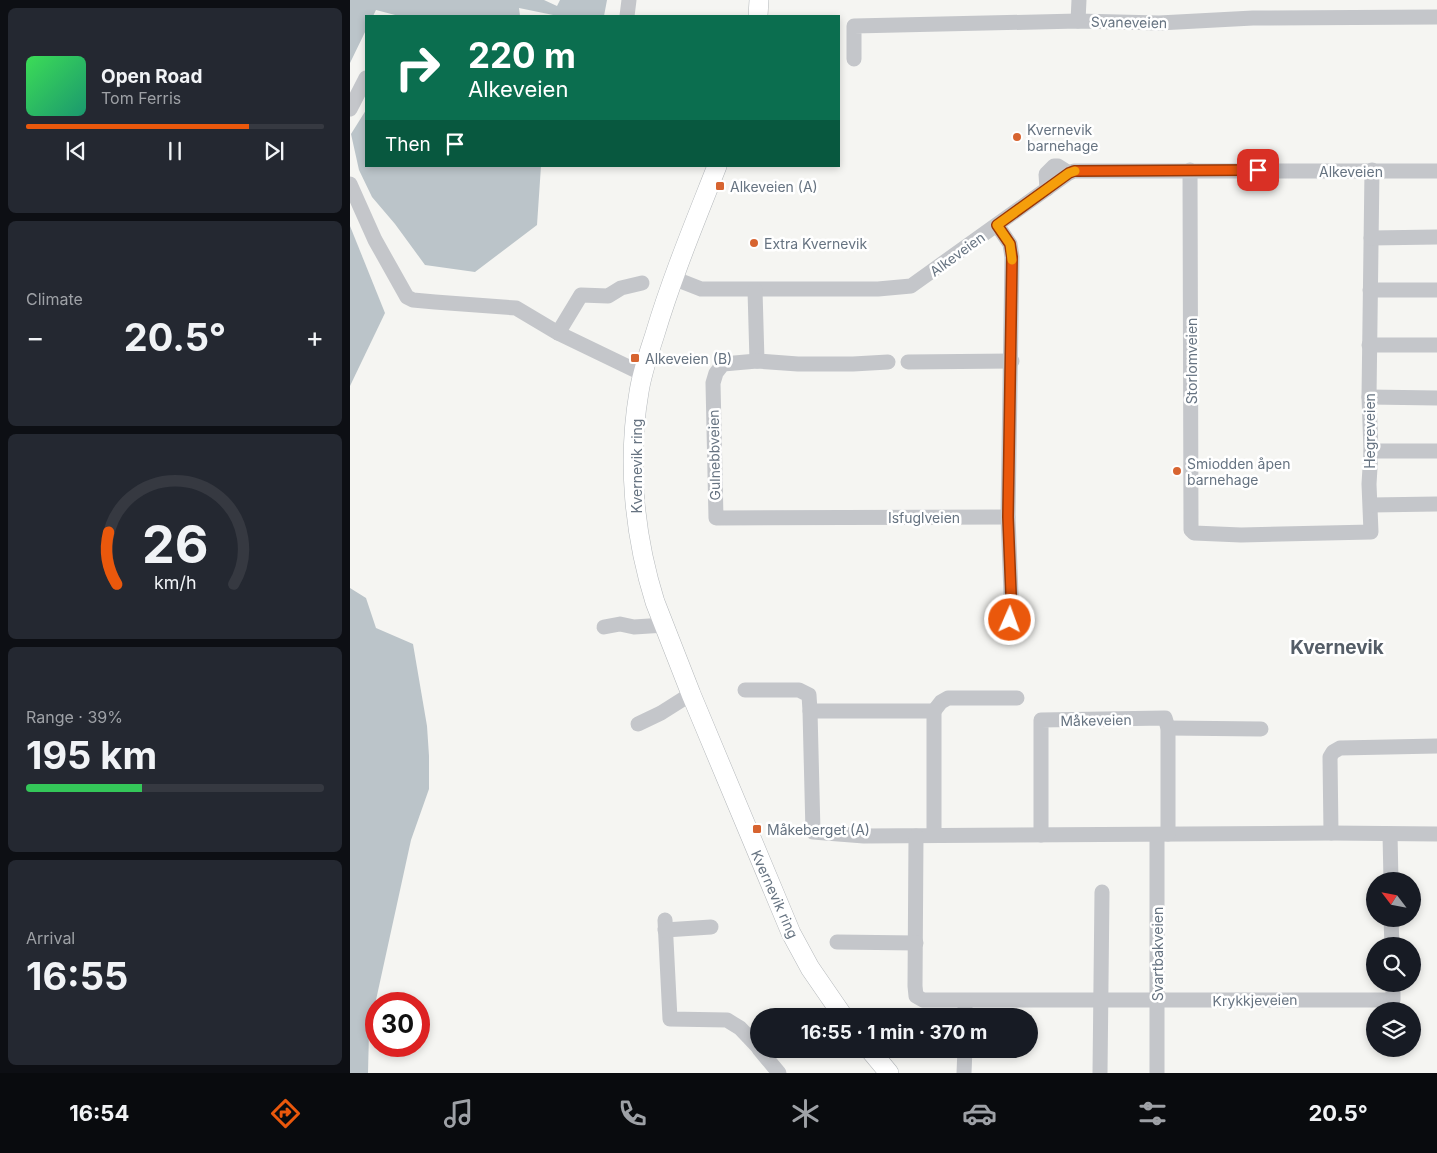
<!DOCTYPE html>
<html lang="en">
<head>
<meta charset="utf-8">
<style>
  :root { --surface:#171b24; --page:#242831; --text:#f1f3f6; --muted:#9ea1a6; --line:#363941; --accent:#ea580c }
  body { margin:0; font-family:Inter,sans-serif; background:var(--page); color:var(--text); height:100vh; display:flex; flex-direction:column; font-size:19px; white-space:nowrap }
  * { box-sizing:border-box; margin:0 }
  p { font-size:16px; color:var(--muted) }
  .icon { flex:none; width:28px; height:28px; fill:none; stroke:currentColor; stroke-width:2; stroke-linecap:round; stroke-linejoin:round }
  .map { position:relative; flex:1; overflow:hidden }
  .side { display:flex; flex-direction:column; gap:8px; padding:8px; background:#0d0f14; width:350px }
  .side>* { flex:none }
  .guide { position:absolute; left:15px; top:15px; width:475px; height:152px; border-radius:0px; box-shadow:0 2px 8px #0003; background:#0b6e4f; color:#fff; overflow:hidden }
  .needle { width:32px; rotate:302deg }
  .buttons { position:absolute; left:1016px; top:872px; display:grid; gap:10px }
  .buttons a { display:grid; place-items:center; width:55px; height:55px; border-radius:50%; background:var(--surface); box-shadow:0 2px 8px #0003; font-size:25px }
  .speed { position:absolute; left:15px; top:992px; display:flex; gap:10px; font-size:25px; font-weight:700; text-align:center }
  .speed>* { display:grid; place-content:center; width:65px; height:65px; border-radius:50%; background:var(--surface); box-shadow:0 2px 8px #0003; line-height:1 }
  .speed .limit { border:8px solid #d22; background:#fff; color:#111 }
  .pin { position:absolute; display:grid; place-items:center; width:42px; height:42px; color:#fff; margin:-21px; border-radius:10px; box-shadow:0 2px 8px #0006 }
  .me { position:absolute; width:55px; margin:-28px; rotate:2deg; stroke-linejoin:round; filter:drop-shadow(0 0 4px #0008) }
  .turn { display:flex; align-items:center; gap:18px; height:105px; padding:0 20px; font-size:22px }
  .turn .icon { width:65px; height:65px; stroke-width:2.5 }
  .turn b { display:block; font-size:35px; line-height:42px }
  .then { display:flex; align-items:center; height:48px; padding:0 20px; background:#0003; gap:10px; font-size:19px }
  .big { font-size:38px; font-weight:700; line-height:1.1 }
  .side .widget { flex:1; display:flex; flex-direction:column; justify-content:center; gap:8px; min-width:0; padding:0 18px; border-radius:8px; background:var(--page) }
  .side .dial { align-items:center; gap:0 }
  .dial svg { height:130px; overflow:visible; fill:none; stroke:var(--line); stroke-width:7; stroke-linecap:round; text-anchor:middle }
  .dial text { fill:var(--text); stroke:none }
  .song { display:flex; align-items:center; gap:15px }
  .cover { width:60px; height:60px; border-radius:8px; background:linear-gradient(135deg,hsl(130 70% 55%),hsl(160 70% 35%)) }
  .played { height:5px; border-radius:2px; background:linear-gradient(90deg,var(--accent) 75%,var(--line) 75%) }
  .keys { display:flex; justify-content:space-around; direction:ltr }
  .heat { display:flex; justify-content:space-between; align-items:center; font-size:28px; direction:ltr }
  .charge { height:8px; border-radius:4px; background:linear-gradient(90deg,#34c759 39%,var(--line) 0) }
  .trip { position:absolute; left:400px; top:1008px; width:288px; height:50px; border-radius:25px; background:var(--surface); box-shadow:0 2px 8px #0003; font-weight:700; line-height:50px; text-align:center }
  .tabs { display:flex; height:80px; justify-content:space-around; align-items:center; background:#090b0e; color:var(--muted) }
  .tabs .icon { width:35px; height:35px }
  .tabs .current { color:var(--accent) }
  .tabs b { font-size:22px; color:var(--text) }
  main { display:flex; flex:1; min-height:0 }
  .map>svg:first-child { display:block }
</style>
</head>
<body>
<main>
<section class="side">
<div class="widget">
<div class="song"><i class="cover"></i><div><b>Open Road</b><p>Tom Ferris</p></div></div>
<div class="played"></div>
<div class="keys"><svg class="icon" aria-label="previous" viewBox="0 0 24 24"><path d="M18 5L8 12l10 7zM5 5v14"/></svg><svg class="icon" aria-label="pause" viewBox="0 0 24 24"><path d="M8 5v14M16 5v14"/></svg><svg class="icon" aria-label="next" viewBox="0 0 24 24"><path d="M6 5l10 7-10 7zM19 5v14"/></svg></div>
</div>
<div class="widget"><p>Climate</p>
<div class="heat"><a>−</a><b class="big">20.5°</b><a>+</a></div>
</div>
<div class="widget dial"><svg viewBox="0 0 100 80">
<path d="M14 69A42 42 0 1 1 86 69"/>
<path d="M14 69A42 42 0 0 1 9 37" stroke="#ea580c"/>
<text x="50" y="56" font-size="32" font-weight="700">26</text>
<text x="50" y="72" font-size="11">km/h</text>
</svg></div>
<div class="widget"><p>Range · 39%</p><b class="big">195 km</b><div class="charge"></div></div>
<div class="widget"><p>Arrival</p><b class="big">16:55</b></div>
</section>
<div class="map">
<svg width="1087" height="1073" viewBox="0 0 1087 1073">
  <rect width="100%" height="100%" fill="#f5f5f2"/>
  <g fill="#bbc4c9">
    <polygon points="0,0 194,0 207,6 210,0 257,0 254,16 208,16 169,8 170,16 49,16 26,10 23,16 16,16 16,30 0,63"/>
    <polygon points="16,110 16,166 191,166 187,225 125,272 75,265 45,224 22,197 9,170 1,134"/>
    <polygon points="0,226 35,313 0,386"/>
    <polygon points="0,588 16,598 26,628 63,644 77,726 79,756 79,789 61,840 19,1032 18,1073 0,1073"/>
  </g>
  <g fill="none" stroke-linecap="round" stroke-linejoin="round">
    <g stroke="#b4b8bb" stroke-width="20">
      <g id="major">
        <polyline points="408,16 409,0"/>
        <path d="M367 166C345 222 322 277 305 334 299 353 292 372 289 392 277 462 284 535 305 602L341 694 441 933 460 968 493 1016"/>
        <polyline points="519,1049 539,1073"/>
      </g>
    </g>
    <g stroke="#c4c6ca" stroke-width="15">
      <polyline points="277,16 279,0"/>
      <polyline points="728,21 729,0"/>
      <polyline points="504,59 504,26 728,21 809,23 903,18 1087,17"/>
      <polyline points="0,109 16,78"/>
      <polyline points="840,170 841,530 844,533 891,535 1021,532 1019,484 1021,451 1019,397 1022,170"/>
      <polyline points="0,184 25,240 57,297 63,300 85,302 166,308 208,333 293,374"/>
      <polyline points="697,189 696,174 704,166 708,166 719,173"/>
      <polyline points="647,225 660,244 662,257 658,517 661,594 660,620"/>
      <polyline points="1021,238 1087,237"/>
      <polyline points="323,278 351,289 528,289 561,286 719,173 724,171 1087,171"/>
      <polyline points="405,290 407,361"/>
      <polyline points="1020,290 1087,290"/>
      <polyline points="208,333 231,295 258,296 271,288 292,283"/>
      <polyline points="1019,345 1087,345"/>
      <polyline points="538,362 503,364 448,364 407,361 373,364 366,373 363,383 366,518 658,517"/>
      <polyline points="558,362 662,361"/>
      <polyline points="1019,397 1087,398"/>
      <polyline points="1021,451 1087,451"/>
      <polyline points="1021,505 1087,504"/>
      <polyline points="254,627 270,624 284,627 315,625"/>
      <polyline points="395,690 449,690 459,695 460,711"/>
      <polyline points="584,711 591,702 598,698 667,698"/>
      <polyline points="288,724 311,713 341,694"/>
      <polyline points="818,728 911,729"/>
      <polyline points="981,833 980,757 983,752 990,748 1087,746"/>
      <polyline points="1040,834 1041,881"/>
      <polyline points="584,835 584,711 460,711 463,832 514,836 981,833 1087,834"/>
      <polyline points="691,835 691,720 815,718 818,728 818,834"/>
      <polyline points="566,836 565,986 566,996 573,1000 1043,1000 1043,984"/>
      <polyline points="1041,919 1042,946"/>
      <polyline points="315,920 320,1019 377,1020 390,1028 409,1048"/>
      <polyline points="315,930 361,927"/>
      <polyline points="487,942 566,943"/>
      <polyline points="615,1016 615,1001"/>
      <polyline points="409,1049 429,1073"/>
      <polyline points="614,1073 615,1049"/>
      <polyline points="750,1073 752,892"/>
      <polyline points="807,1073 807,835"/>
    </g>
    <use href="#major" stroke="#fff" stroke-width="19"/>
  </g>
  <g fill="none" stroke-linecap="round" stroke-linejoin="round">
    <g stroke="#983908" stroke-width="12">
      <polyline id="route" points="660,620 661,594 658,517 662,257 660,244 647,225 719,173 724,171 908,170"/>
    </g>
    <use href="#route" stroke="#ea580c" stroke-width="9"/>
    <polyline stroke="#f59e0b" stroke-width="9" points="662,260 660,244 647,225 719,173 725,171"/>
  </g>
  <g fill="#d76430" stroke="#fff" stroke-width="2">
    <circle cx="667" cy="137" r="5"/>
    <rect x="365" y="181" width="10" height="10" rx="2.5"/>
    <circle cx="404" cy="243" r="5"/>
    <rect x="280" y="353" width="10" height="10" rx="2.5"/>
    <circle cx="827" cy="471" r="5"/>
    <rect x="402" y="824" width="10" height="10" rx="2.5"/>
  </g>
  <g text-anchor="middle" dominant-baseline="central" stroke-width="5" stroke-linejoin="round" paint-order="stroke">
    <g font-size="14" fill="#667381" stroke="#fff">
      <text transform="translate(779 22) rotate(1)">Svaneveien</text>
      <text x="1001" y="171">Alkeveien</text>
      <text transform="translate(607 254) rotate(-36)">Alkeveien</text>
      <text transform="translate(841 361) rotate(-90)">Storlomveien</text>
      <text transform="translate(1019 431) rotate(-90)">Hegreveien</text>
      <text transform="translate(364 455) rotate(-91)">Gulnebbveien</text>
      <text transform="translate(286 466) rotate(-90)">Kvernevik ring</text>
      <text x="574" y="517">Isfuglveien</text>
      <text transform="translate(746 720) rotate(-1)">Måkeveien</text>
      <text transform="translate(425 894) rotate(66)">Kvernevik ring</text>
      <text transform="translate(807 954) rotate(-90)">Svartbakveien</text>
      <text transform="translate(905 1000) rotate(-1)">Krykkjeveien</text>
    </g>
    <g font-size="14" fill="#667381" stroke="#fff" text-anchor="start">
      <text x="677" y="129">Kvernevik<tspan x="677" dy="16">barnehage</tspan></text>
      <text x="380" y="186">Alkeveien (A)</text>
      <text x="414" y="243">Extra Kvernevik</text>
      <text x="295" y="358">Alkeveien (B)</text>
      <text x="837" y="463">Smiodden åpen<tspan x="837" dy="16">barnehage</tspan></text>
      <text x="417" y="829">Måkeberget (A)</text>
    </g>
    <g font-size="19" font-weight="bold" fill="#545d67" stroke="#fff">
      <text x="987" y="647">Kvernevik</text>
    </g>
  </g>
</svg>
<div class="buttons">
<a><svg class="needle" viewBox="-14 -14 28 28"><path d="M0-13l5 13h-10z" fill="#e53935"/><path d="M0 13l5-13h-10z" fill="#9ea1a6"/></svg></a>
<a><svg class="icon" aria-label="search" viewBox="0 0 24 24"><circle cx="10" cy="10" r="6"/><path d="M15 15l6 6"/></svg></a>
<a><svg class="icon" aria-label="layers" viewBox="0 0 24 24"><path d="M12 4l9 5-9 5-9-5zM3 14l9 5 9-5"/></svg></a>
</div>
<div class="speed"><div class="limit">30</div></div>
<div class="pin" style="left:908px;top:170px;background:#d93025"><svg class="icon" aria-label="arrive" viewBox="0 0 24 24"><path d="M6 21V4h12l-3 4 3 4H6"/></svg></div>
<svg class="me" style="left:660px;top:620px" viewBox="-20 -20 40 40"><circle r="17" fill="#ea580c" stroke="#fff" stroke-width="3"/><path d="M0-11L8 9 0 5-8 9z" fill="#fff"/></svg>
<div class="trip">16:55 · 1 min · 370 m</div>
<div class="guide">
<div class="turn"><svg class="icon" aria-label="right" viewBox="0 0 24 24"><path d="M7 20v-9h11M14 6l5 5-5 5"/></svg><div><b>220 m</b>Alkeveien</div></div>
<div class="then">Then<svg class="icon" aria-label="arrive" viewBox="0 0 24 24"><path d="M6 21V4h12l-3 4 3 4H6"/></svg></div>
</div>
</div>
</main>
<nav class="tabs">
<b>16:54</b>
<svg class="icon current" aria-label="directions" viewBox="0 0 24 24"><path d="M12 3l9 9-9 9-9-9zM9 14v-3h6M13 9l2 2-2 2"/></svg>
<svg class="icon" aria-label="music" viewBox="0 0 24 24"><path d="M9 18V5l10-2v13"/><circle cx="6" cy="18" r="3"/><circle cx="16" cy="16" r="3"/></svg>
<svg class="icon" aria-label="phone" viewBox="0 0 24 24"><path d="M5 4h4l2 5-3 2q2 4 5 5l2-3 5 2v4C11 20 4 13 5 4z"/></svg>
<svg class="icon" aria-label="climate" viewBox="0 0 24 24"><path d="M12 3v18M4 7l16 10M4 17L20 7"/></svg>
<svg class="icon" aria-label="car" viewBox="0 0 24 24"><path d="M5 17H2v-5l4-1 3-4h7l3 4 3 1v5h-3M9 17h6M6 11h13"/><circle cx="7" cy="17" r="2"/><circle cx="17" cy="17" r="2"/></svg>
<svg class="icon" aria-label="filters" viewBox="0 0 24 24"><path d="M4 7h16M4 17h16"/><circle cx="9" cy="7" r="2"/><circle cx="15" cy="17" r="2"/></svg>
<b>20.5°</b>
</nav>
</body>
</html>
